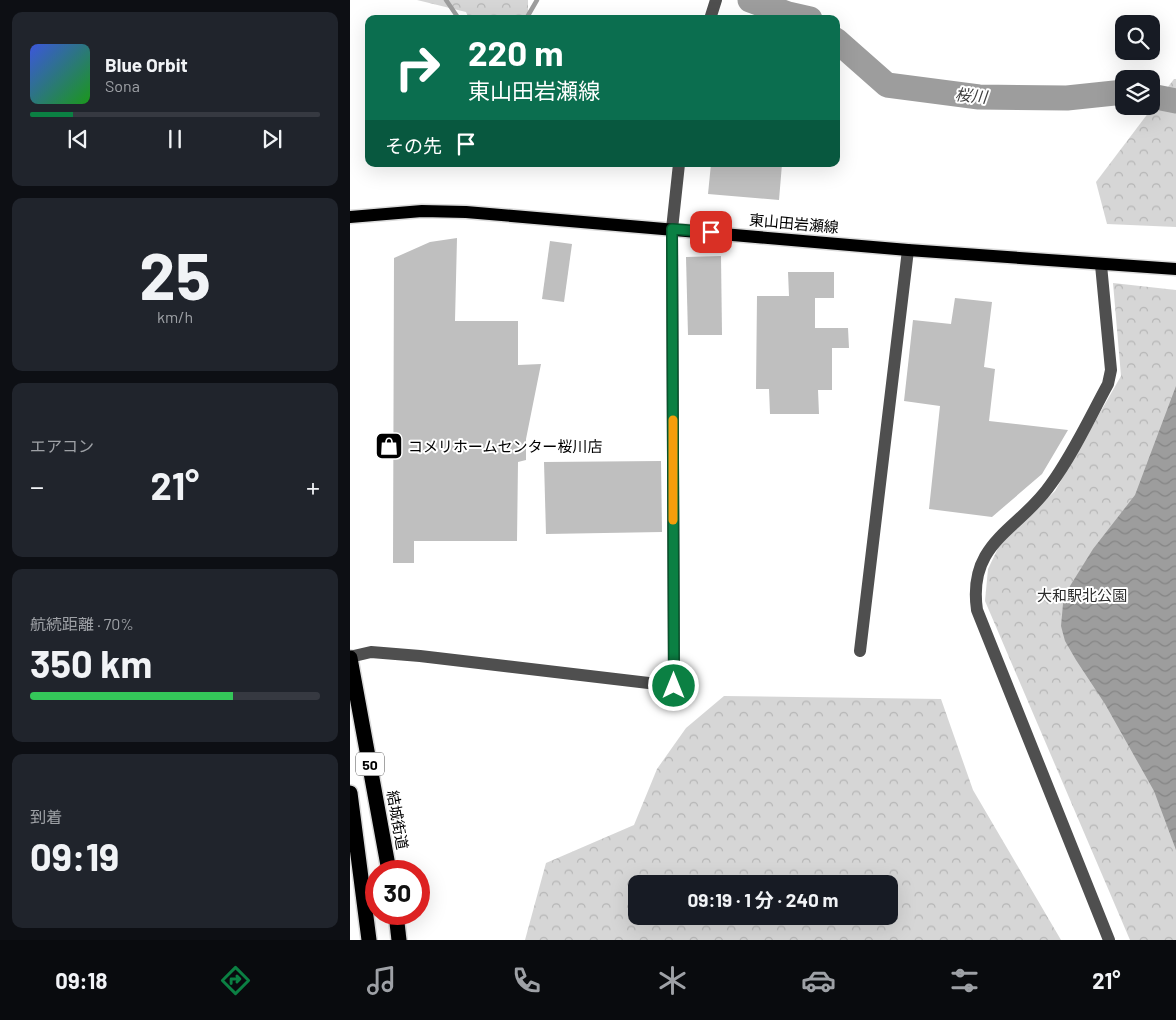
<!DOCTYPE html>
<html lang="ja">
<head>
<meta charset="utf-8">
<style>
  :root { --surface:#171b24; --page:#20242c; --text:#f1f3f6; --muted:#9ea1a6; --line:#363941; --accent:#0b8043 }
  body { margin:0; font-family:Barlow,"Noto Sans JP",sans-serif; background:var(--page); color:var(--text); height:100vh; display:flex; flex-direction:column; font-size:19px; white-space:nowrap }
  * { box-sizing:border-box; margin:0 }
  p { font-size:16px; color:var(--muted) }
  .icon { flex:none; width:28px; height:28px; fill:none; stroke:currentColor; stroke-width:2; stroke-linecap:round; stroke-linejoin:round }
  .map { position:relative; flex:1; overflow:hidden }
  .drawer { display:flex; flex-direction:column; gap:12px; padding:12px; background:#0d0f14; width:350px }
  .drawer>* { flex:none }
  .banner { position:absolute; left:15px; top:15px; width:475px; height:152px; border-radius:10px; box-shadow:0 5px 20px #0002; background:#0b6e4f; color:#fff; overflow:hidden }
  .fabs { position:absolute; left:765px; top:15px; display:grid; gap:10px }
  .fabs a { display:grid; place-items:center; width:45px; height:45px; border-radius:10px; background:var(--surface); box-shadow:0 5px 20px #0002; font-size:25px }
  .speed { position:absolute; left:15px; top:860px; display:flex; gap:10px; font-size:25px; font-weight:700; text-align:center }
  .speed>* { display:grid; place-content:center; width:65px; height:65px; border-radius:50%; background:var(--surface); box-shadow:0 5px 20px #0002; line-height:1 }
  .speed .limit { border:8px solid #d22; background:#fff; color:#111 }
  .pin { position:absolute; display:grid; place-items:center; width:42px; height:42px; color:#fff; margin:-21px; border-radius:10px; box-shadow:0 2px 8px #0006 }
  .me { position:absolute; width:55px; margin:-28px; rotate:0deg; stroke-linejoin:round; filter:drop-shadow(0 0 4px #0008) }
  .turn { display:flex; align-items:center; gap:18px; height:105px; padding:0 20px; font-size:22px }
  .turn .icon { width:65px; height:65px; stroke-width:2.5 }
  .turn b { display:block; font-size:35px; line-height:42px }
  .then { display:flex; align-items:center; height:48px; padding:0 20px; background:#0003; gap:10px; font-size:19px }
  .big { font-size:38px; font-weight:700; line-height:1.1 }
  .drawer .card { flex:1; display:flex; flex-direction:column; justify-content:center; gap:8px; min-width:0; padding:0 18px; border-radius:10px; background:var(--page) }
  .drawer .dial { align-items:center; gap:0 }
  .dial b { font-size:65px; line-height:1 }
  .song { display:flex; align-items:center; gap:15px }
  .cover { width:60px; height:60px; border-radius:8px; background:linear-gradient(135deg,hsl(230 70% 55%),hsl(120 70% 35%)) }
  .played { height:5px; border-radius:2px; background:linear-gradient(90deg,var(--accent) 15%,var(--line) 15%) }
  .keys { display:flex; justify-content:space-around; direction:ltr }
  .heat { display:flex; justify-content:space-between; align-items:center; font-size:28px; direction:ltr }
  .charge { height:8px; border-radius:4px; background:linear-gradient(90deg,#34c759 70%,var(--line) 0) }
  .trip { position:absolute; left:278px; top:875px; width:270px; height:50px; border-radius:10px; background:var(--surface); box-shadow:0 5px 20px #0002; font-weight:700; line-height:50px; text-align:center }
  .dock { display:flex; height:80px; justify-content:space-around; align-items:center; background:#090b0e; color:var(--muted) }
  .dock .icon { width:35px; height:35px }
  .dock .active { color:var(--accent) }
  .dock b { font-size:22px; color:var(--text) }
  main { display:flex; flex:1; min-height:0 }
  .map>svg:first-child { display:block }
</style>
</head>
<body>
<main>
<section class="drawer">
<div class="card">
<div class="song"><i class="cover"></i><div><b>Blue Orbit</b><p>Sona</p></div></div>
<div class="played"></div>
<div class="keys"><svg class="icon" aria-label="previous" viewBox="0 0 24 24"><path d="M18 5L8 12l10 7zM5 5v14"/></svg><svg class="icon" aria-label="pause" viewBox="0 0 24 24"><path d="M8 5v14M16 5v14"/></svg><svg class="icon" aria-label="next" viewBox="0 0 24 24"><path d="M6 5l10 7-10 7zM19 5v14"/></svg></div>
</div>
<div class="card dial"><b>25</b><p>km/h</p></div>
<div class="card"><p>エアコン</p>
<div class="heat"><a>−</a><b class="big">21°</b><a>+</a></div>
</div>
<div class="card"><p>航続距離 · 70%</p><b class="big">350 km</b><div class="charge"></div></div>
<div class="card"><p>到着</p><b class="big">09:19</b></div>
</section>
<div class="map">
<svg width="826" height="940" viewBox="0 0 826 940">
  <defs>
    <pattern id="forest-crowns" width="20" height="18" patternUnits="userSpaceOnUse" patternTransform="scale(1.25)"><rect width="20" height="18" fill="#d6d6d6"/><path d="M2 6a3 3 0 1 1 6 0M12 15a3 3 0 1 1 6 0" fill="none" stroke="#b6b6b6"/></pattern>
    <pattern id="water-waves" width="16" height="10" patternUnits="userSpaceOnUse" patternTransform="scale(1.25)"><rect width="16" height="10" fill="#9d9d9d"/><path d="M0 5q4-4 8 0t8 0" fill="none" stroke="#858585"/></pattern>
  </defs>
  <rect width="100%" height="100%" fill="#fff"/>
  <g fill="url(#forest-crowns)" fill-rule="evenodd">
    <polygon points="67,0 178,0 178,19 119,19 116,12"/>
    <polygon points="824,79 826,79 826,227 757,224 746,182"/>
    <polygon points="763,283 826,290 826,940 780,940 635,601 638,569 651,542 705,491 771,376"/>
    <path d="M374 696 591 699 623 790 711 940H175L196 863 284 825 307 769 336 728ZM286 884H539V916H286Z"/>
  </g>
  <polygon fill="url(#water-waves)" points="826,386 826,850 804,791 755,704 726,660 715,641 711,626 713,604 720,586 743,549 785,495"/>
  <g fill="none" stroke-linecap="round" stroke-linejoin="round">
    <g stroke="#9d9d9d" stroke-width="4.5">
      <polyline points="96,0 109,19"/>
      <polyline points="176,19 187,0"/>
    </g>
    <g stroke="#9d9d9d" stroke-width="25">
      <polyline points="400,0 438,14 460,19"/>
      <polyline points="486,40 537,85 629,97 717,98 774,92"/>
      <polyline points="801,96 826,101"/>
    </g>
  </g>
  <g fill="#bfbfbf">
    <polygon points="361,164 432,164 429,200 358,194"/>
    <polygon points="107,238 105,321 168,321 168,365 191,364 176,439 176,460 168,462 167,541 64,541 64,563 43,563 44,258 80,242"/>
    <polygon points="200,241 222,244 214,302 192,299"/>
    <polygon points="371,256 372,335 338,335 336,257"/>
    <polygon points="438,272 484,272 484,298 465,298 465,328 498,328 499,348 482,348 482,390 468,390 469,414 420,414 419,389 406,389 407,296 439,296"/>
    <polygon points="605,298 642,302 634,367 645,369 639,421 718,430 692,474 642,517 579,509 590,406 554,401 563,320 601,324"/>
    <polygon points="311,461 312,532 196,534 194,462"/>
  </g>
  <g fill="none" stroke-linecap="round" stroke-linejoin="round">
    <g stroke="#dbdbdb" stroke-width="15">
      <polyline id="major" points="0,217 72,211 116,212 558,250 826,269"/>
    </g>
    <g stroke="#dbdbdb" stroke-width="18">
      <g id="highway">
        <polyline points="0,658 39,871"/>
        <polyline points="0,793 19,940"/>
        <polyline points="46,914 49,940"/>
      </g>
    </g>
    <g stroke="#4f4f4f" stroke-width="12">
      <polyline points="360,19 366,0"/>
      <path d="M751 265 761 370 758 384C740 417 723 454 701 484 670 530 617 541 627 610L759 940"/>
      <polyline points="510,651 558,250"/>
      <polyline points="0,657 21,652 70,656 324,686 322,229 329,164"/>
    </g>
    <use href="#major" stroke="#000" stroke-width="12"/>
    <use href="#highway" stroke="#000" stroke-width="15"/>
  </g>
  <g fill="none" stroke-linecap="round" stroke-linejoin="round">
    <g stroke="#07532c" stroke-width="12">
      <polyline id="route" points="324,686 322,229 361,232"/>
    </g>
    <use href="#route" stroke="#0b8043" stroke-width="9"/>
    <polyline stroke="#f59e0b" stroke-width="9" points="323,420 323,520"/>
  </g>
  <defs>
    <g id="shop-square" transform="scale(1.4375)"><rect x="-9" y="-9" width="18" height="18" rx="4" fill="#000" stroke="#fff"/><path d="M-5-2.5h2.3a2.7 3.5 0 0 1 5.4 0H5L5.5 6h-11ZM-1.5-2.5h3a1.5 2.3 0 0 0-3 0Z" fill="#fff"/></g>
  </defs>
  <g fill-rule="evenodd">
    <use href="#shop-square" x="39" y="446"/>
  </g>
  <g text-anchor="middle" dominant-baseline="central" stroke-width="4" stroke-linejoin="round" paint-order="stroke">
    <rect fill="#fff" stroke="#4c4c4c" stroke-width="1" x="6" y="752.5" width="28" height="23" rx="4"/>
    <g font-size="14" font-weight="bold" fill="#000">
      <text x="20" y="764">50</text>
    </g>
    <g font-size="15" fill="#000" stroke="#fff">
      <text transform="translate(444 223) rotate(5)">東山田岩瀬線</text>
      <text transform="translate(48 820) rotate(80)">結城街道</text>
    </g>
    <g font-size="15" fill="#000" stroke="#fff" text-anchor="start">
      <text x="58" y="446">コメリホームセンター桜川店</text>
    </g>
    <g font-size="15" fill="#2d2d2d" stroke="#fff">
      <text x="732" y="595">大和駅北公園</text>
    </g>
    <g font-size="16" font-style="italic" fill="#3e3e3e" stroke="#fff">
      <text transform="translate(621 95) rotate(5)">桜川</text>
    </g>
  </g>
</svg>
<div class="fabs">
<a><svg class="icon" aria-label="search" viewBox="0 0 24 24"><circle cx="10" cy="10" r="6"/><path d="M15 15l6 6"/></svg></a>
<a><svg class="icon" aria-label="layers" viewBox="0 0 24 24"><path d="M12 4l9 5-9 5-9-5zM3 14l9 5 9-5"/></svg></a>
</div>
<div class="speed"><div class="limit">30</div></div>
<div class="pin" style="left:361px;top:232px;background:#d93025"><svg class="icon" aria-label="arrive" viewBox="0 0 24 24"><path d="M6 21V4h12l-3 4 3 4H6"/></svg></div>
<svg class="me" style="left:324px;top:686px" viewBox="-20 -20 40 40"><circle r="17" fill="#0b8043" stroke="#fff" stroke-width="3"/><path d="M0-11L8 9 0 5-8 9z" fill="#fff"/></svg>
<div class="trip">09:19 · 1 分 · 240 m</div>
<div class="banner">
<div class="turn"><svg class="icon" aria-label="right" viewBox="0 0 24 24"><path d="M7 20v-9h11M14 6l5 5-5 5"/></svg><div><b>220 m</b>東山田岩瀬線</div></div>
<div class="then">その先<svg class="icon" aria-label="arrive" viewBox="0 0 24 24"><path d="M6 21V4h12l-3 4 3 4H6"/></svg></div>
</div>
</div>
</main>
<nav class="dock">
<b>09:18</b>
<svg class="icon active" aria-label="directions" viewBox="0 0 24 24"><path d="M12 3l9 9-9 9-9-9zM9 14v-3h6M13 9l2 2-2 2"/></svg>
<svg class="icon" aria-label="music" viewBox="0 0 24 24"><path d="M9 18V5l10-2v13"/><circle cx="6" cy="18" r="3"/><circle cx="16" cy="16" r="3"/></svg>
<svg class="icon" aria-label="phone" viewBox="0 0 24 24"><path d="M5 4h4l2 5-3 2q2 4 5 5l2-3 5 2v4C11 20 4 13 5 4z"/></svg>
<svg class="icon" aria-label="climate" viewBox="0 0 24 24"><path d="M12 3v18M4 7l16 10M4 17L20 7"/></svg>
<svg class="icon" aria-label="car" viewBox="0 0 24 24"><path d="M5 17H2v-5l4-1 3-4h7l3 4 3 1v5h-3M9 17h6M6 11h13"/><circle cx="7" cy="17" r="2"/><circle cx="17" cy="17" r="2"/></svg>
<svg class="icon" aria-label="filters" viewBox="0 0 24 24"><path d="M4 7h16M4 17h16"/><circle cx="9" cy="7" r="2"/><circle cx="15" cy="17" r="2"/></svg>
<b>21°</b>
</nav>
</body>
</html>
